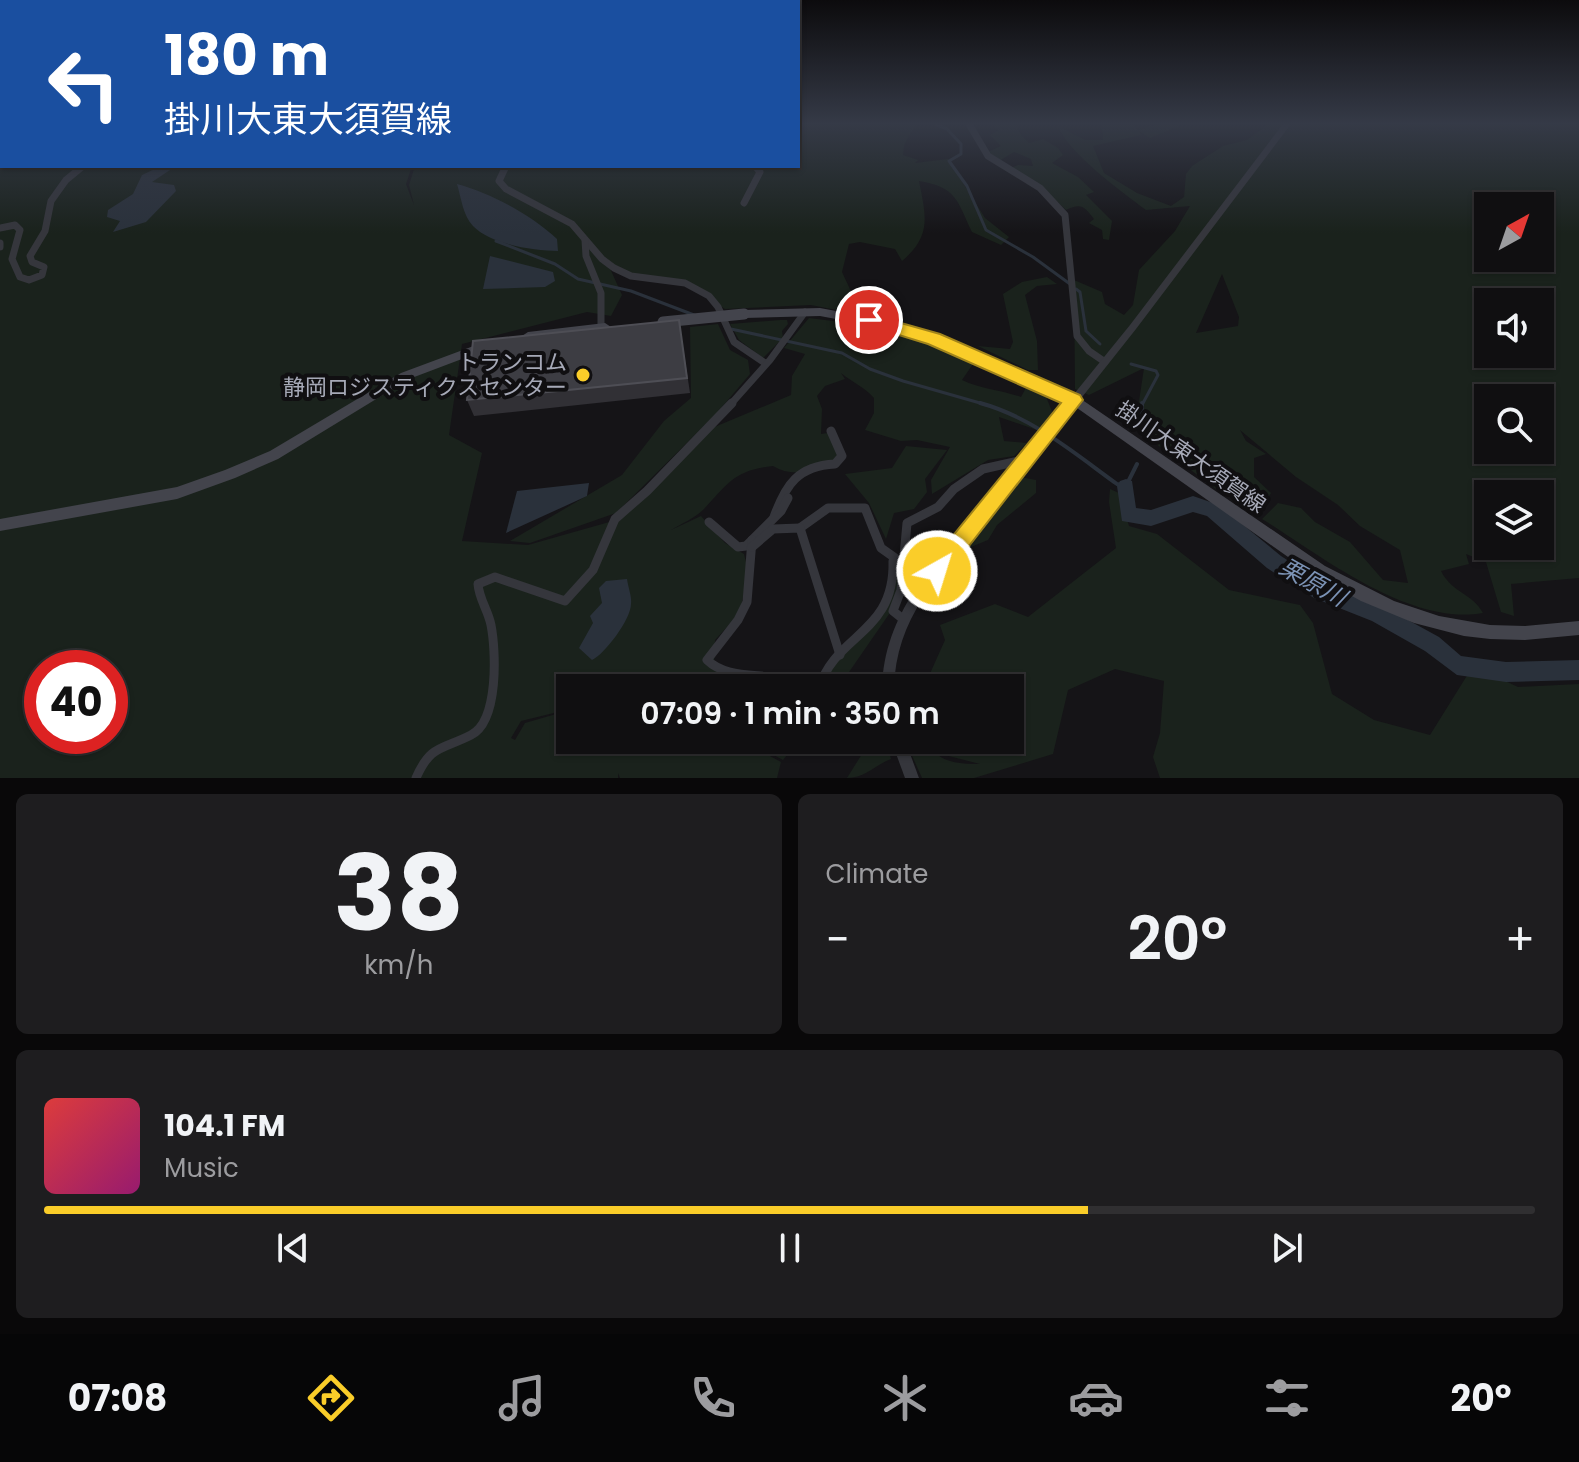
<!DOCTYPE html>
<html lang="en">
<head>
<meta charset="utf-8">
<style>
  :root { --surface:#100f11; --page:#1e1d1f; --text:#f1f3f6; --muted:#9c9c9f; --line:#302f31; --accent:#facd29 }
  body { margin:0; font-family:Poppins,"Noto Sans JP",sans-serif; background:var(--page); color:var(--text); height:100vh; display:flex; flex-direction:column; font-size:30px; white-space:nowrap }
  * { box-sizing:border-box; margin:0 }
  p { font-size:26px; color:var(--muted) }
  .icon { flex:none; width:44px; height:44px; fill:none; stroke:currentColor; stroke-width:2; stroke-linecap:round; stroke-linejoin:round }
  .map { position:relative; height:778px; overflow:hidden }
  .details { display:flex; flex-direction:column; gap:16px; padding:16px; background:#090809; flex:1 }
  .details>* { flex:none }
  .top-card { position:absolute; left:0px; top:0px; width:800px; height:168px; box-shadow:0 2px 6px #0004,0 0 0 2px var(--line); background:#1a4fa0; color:#fff; overflow:hidden }
  .needle { width:52px; rotate:40deg }
  .fabs { position:absolute; left:1474px; top:192px; display:grid; gap:16px }
  .fabs a { display:grid; place-items:center; width:80px; height:80px; border-radius:0px; background:var(--surface); box-shadow:0 2px 6px #0004,0 0 0 2px var(--line); font-size:40px }
  .speed { position:absolute; left:24px; top:650px; display:flex; gap:16px; font-size:40px; font-weight:700; text-align:center }
  .speed>* { display:grid; place-content:center; width:104px; height:104px; border-radius:50%; background:var(--surface); box-shadow:0 2px 6px #0004,0 0 0 2px var(--line); line-height:1 }
  .speed .limit { border:12px solid #d22; background:#fff; color:#111 }
  .pin { position:absolute; display:grid; place-items:center; width:68px; height:68px; color:#fff; margin:-34px; border:4px solid #fff; border-radius:50%; box-shadow:0 2px 8px #0007 }
  .me { position:absolute; width:88px; margin:-44px; rotate:39deg; stroke-linejoin:round; filter:drop-shadow(0 0 6px #0008) }
  .turn { display:flex; align-items:center; gap:28px; height:168px; padding:0 32px; font-size:36px }
  .turn .icon { width:104px; height:104px; stroke-width:2.5 }
  .turn b { display:block; font-size:56px; line-height:68px }
  .big { font-size:60px; font-weight:600; line-height:1.1 }
  .details .tile { flex:1; display:flex; flex-direction:column; justify-content:center; gap:12px; min-width:0; padding:0 28px; border-radius:12px; background:var(--page) }
  .details .dial { align-items:center; gap:0 }
  .dial b { font-size:104px; line-height:1 }
  .song { display:flex; align-items:center; gap:24px }
  .cover { width:96px; height:96px; border-radius:12px; background:linear-gradient(135deg,hsl(0 70% 55%),hsl(320 70% 35%)) }
  .played { height:8px; border-radius:4px; background:linear-gradient(90deg,var(--accent) 70%,var(--line) 70%) }
  .keys { display:flex; justify-content:space-around; direction:ltr }
  .heat { display:flex; justify-content:space-between; align-items:center; font-size:44px; direction:ltr }
  .details .tiles { flex:1; display:grid; gap:16px; grid-template-columns:1fr 1fr }
  .tile:last-child { grid-column:span 2 }
  .trip { position:absolute; left:556px; top:674px; width:468px; height:80px; border-radius:0px; background:var(--surface); box-shadow:0 2px 6px #0004,0 0 0 2px var(--line); font-weight:600; line-height:80px; text-align:center }
  .tab-bar { display:flex; height:128px; justify-content:space-around; align-items:center; background:#060607; color:var(--muted) }
  .tab-bar .icon { width:56px; height:56px }
  .tab-bar .current { color:var(--accent) }
  .tab-bar b { font-size:36px; color:var(--text) }
  .map>svg:first-child { display:block }
</style>
</head>
<body>
<div class="map">
<svg width="1579" height="778" viewBox="0 0 1579 778">
  <rect width="100%" height="100%" fill="#151417"/>
  <g fill="#1a221c" fill-rule="evenodd">
    <path d="M0 124 2 166H412L406 184 414 205 409 185 415 166H798V124H916L904 145 903 155 918 160 915 163 948 159 985 218 1009 237 1001 245 972 232C957 201 957 187 919 181 926 216 932 236 902 261L895 249 860 242 849 244 842 272 862 315 811 305 725 309 685 283 626 273 608 264 622 295 611 316 587 312 462 344 449 435 482 453 462 541 528 545 620 519 705 431 791 395 792 376 805 354 784 348 809 318 849 323 844 332 852 322 854 326 853 322 889 329 975 361 962 380C981 389 1001 390 1021 397L1028 384 1045 394 1053 414 1037 430 999 417 1004 441 1027 443 1014 456 988 460 932 494 931 480 950 447 917 440 901 441 865 430 874 413V398C863 386 852 382 841 373L845 379 825 386 817 396 822 409 821 434 828 433 840 447 836 463C813 469 795 479 773 466 735 470 729 482 704 509 695 518 681 524 671 530L701 516 725 543 744 554 748 570 740 613 715 640 714 668 803 688H570V709L521 721 511 738 515 740 525 723 570 710V740H799L783 760 772 754 770 756 781 762 777 778H620L618 773V778H0ZM42 668H110V736H42Z"/>
    <path d="M992 124H1016L1020 134 1029 143 1043 139 1058 148 1063 155 1052 163 1078 177 1094 192 1086 195 1112 221 1109 240 1103 239 1102 230 1089 223 1094 219C1084 206 1081 203 1066 210L1050 195 1011 168 1018 165 1033 166 1031 159 1014 152 999 161 988 152 1001 146 990 135 998 130Z"/>
    <path d="M1133 124 1138 130 1158 124H1184L1150 138 1139 131 1141 135 1093 146 1104 173 1137 193 1171 206 1184 197 1186 174 1192 166 1223 146 1247 140 1268 124H1579V578L1511 584 1514 616 1501 612 1486 562 1466 554 1469 564 1441 571C1452 593 1472 593 1483 613 1409 626 1323 557 1262 519L1278 503 1301 508 1315 522 1350 542 1383 580 1408 583 1400 550 1360 526 1338 505 1296 477 1240 430 1246 441 1266 454 1254 458V477L1271 493 1260 510 1216 489 1135 428 1144 368 1089 395 1075 389 1074 280 1102 292 1105 304 1124 315 1133 305 1139 270 1175 231 1190 206 1146 210C1122 192 1068 153 1058 126L1085 140H1103L1102 125ZM1488 206H1540V258H1488ZM1222 274 1239 317 1238 326 1196 333ZM1488 302H1540V354H1488ZM1488 398H1540V450H1488ZM1488 494H1540V546H1488Z"/>
    <polygon points="1047,277 1057,284 1037,286 1025,295 1037,341 1038,370 1028,370 978,346 1010,349 1013,342 1003,294 1022,282"/>
    <polygon points="780,320 787,320 788,324 782,331 783,338 763,358 739,340 730,324"/>
    <polygon points="718,324 730,350 748,360 750,374 716,414 616,513 530,543 510,541 622,475 664,421 691,398 690,327"/>
    <polygon points="906,446 947,450 925,479 927,492 914,509 894,513 886,539 869,503 845,474 892,468"/>
    <polygon points="1020,477 1036,480 1036,493 997,525 988,540 966,549"/>
    <path d="M1110 489 1119 493 1129 526 1157 534 1229 590 1300 605 1313 623 1332 694 1374 720 1430 735 1473 666 1518 687 1579 684V778H1160L1153 757 1160 733 1164 681 1115 669 1068 690 1053 754 974 778H922L905 740H923C939 762 954 764 980 764L937 753 926 740H1010V688H906L905 681 928 678 945 640 940 625 995 604 1028 617 1116 548 1109 502Z"/>
    <polygon points="903,564 896,604 838,688 823,688 826,671 882,613 893,565"/>
    <path d="M866 740H886L891 759C875 765 865 778 847 778L862 754Z"/>
  </g>
  <g fill="#2a313b">
    <polygon points="161,166 176,166 152,182 174,185 176,191 146,222 113,232 120,221 107,217 108,210 133,194 142,175"/>
    <path d="M457 184C490 193 531 214 557 239L558 251C533 251 490 244 473 226 463 216 461 197 457 184Z"/>
    <polygon points="490,256 553,272 555,281 545,287 483,289"/>
    <polygon points="589,483 587,496 506,533 517,491"/>
    <path d="M627 579C628 587 632 597 631 604 631 619 605 654 592 660L579 648 593 623 590 616 602 603 599 588 606 581Z"/>
  </g>
  <g fill="none" stroke-linecap="round" stroke-linejoin="round">
    <g stroke="#2a313b" stroke-width="3">
      <polyline points="935,124 947,129 961,144 961,154 949,161 967,186 986,230 1033,257 1070,284"/>
      <polyline points="496,241 555,264 578,279 631,291 694,315"/>
      <polyline points="1076,289 1080,292 1086,331 1100,344"/>
      <polyline points="731,329 842,353 870,369 903,381 987,405"/>
      <polyline points="1131,364 1156,371 1158,375 1142,405"/>
    </g>
    <g stroke="#2a313b" stroke-width="4">
      <path d="M980 403C1032 417 1074 453 1117 484L1126 486 1137 464"/>
      <polyline points="1142,403 1142,428"/>
    </g>
    <polygon fill="#2a313b" fill-rule="evenodd" points="1126,479 1132,481 1136,508 1151,510 1193,496 1219,505 1281,556 1327,586 1386,608 1439,637 1461,656 1506,662 1579,660 1579,680 1506,682 1457,675 1425,651 1372,621 1314,598 1267,568 1207,516 1193,512 1151,526 1122,521 1117,486 1120,481"/>
    <g stroke="#35363c" stroke-width="7">
      <polyline points="969,124 988,156 1040,188 1065,215 1077,336 1089,351 1105,362"/>
      <polyline points="506,166 499,181 506,189 572,224 602,259 614,268 631,276 685,283 709,296 718,307 734,342 765,363"/>
      <polyline points="744,203 760,172 755,166"/>
      <polyline points="0,228 15,225 20,230 12,259 20,277 29,280 42,275 44,267 32,262 30,256 45,231 51,201 66,180 83,166"/>
      <polyline points="585,240 586,256 601,293 601,328"/>
      <polyline points="0,243 0,247"/>
      <polyline points="730,405 770,360 805,312"/>
    </g>
    <g stroke="#35363c" stroke-width="9">
      <path d="M774 517C786 484 798 466 835 464L842 456 831 431"/>
      <polyline points="709,522 738,547 746,546 781,511 788,498"/>
      <polyline points="800,528 828,508 865,508 881,548 898,560"/>
      <path d="M752 540 747 602 738 620 707 660C732 684 775 668 804 688"/>
      <polyline points="752,547 773,529 800,528 840,655"/>
      <polyline points="903,619 893,611 901,590 907,523 938,507 954,489 983,469 1027,459"/>
      <path d="M819 688C836 633 895 634 893 561"/>
      <path d="M416 778C431 744 442 750 471 735 499 721 496 651 491 625 488 610 479 599 478 584L495 577 565 601 593 570 615 519 647 491 732 403"/>
    </g>
    <g fill="#35363c" fill-rule="evenodd">
      <path d="M1283 124H1291L1136 329 923 598C905 626 895 654 894 688H882C883 652 895 620 915 590L1130 325Z"/>
      <polygon points="891,740 905,740 919,778 905,778"/>
    </g>
    <g fill="#43444c" fill-rule="evenodd">
      <polygon points="820,308 895,322 1019,371 1078,397 1325,566 1394,601 1439,616 1490,625 1525,626 1579,621 1579,635 1525,640 1490,639 1464,636 1414,623 1361,601 1315,576 1070,403 1011,377 889,329 820,316 744,318 738,314 744,310"/>
      <polygon points="605,323 611,327 605,331 528,340 522,336 528,332"/>
      <polygon points="487,341 493,345 491,348 409,379 278,459 235,478 177,499 0,531 0,519 177,487 225,470 270,451 401,373"/>
    </g>
    <polyline stroke="#43444c" stroke-width="11" points="663,322 744,314"/>
  </g>
  <polygon fill="#313035" points="679,320 690,393 474,416 467,400"/>
  <polygon fill="#3d3d43" stroke="#4e4e55" stroke-width="2" points="679,320 687,378 467,400 473,341"/>
  <linearGradient id="sky" x2="0" y2="1"><stop stop-color="#0c0b0d"/><stop offset="0.53" stop-color="#353a47"/><stop offset="1" stop-color="#353a47" stop-opacity="0"/></linearGradient>
  <rect width="1579" height="233" fill="url(#sky)"/>
  <polygon fill="#facd29" stroke="#a2851b" stroke-width="2" points="869,314 940,334 1080,395 1083,400 944,578 937,581 929,578 926,571 929,565 1061,403 928,344 863,324 860,320"/>
  <circle fill="#facd29" stroke="#100f11" stroke-width="3" cx="583" cy="375" r="8"/>
  <g text-anchor="middle" dominant-baseline="central" stroke-width="8" stroke-linejoin="round" paint-order="stroke">
    <g font-size="22" fill="#a6a9b7" stroke="#100f11" text-anchor="end">
      <text x="567" y="362">トランコム<tspan x="567" dy="25">静岡ロジスティクスセンター</tspan></text>
    </g>
    <g font-size="22" fill="#a6a9b7" stroke="#100f11">
      <text transform="translate(1191 457) rotate(35)">掛川大東大須賀線</text>
    </g>
    <g font-size="24" font-style="italic" fill="#7b92b4" stroke="#100f11">
      <text transform="translate(1313 582) rotate(29)">栗原川</text>
    </g>
  </g>
</svg>
<div class="fabs">
<a><svg class="needle" viewBox="-14 -14 28 28"><path d="M0-13l5 13h-10z" fill="#e53935"/><path d="M0 13l5-13h-10z" fill="#9c9c9f"/></svg></a>
<a><svg class="icon" aria-label="sound" viewBox="0 0 24 24"><path d="M4 9h4l5-4v14l-5-4H4zM17 9q2 3 0 6"/></svg></a>
<a><svg class="icon" aria-label="search" viewBox="0 0 24 24"><circle cx="10" cy="10" r="6"/><path d="M15 15l6 6"/></svg></a>
<a><svg class="icon" aria-label="layers" viewBox="0 0 24 24"><path d="M12 4l9 5-9 5-9-5zM3 14l9 5 9-5"/></svg></a>
</div>
<div class="speed"><div class="limit">40</div></div>
<div class="pin" style="left:869px;top:320px;background:#d93025"><svg class="icon" aria-label="arrive" viewBox="0 0 24 24"><path d="M6 21V4h12l-3 4 3 4H6"/></svg></div>
<svg class="me" style="left:937px;top:571px" viewBox="-20 -20 40 40"><circle r="17" fill="#facd29" stroke="#fff" stroke-width="3"/><path d="M0-11L8 9 0 5-8 9z" fill="#fff"/></svg>
<div class="trip">07:09 · 1 min · 350 m</div>
<div class="top-card">
<div class="turn"><svg class="icon" aria-label="left" viewBox="0 0 24 24"><path d="M17 20v-9H6M10 6l-5 5 5 5"/></svg><div><b>180 m</b>掛川大東大須賀線</div></div>
</div>
</div>
<section class="details">
<div class="tiles">
<div class="tile dial"><b>38</b><p>km/h</p></div>
<div class="tile"><p>Climate</p>
<div class="heat"><a>−</a><b class="big">20°</b><a>+</a></div>
</div>
<div class="tile">
<div class="song"><i class="cover"></i><div><b>104.1 FM</b><p>Music</p></div></div>
<div class="played"></div>
<div class="keys"><svg class="icon" aria-label="previous" viewBox="0 0 24 24"><path d="M18 5L8 12l10 7zM5 5v14"/></svg><svg class="icon" aria-label="pause" viewBox="0 0 24 24"><path d="M8 5v14M16 5v14"/></svg><svg class="icon" aria-label="next" viewBox="0 0 24 24"><path d="M6 5l10 7-10 7zM19 5v14"/></svg></div>
</div>
</div>
</section>
<nav class="tab-bar">
<b>07:08</b>
<svg class="icon current" aria-label="directions" viewBox="0 0 24 24"><path d="M12 3l9 9-9 9-9-9zM9 14v-3h6M13 9l2 2-2 2"/></svg>
<svg class="icon" aria-label="music" viewBox="0 0 24 24"><path d="M9 18V5l10-2v13"/><circle cx="6" cy="18" r="3"/><circle cx="16" cy="16" r="3"/></svg>
<svg class="icon" aria-label="phone" viewBox="0 0 24 24"><path d="M5 4h4l2 5-3 2q2 4 5 5l2-3 5 2v4C11 20 4 13 5 4z"/></svg>
<svg class="icon" aria-label="climate" viewBox="0 0 24 24"><path d="M12 3v18M4 7l16 10M4 17L20 7"/></svg>
<svg class="icon" aria-label="car" viewBox="0 0 24 24"><path d="M5 17H2v-5l4-1 3-4h7l3 4 3 1v5h-3M9 17h6M6 11h13"/><circle cx="7" cy="17" r="2"/><circle cx="17" cy="17" r="2"/></svg>
<svg class="icon" aria-label="filters" viewBox="0 0 24 24"><path d="M4 7h16M4 17h16"/><circle cx="9" cy="7" r="2"/><circle cx="15" cy="17" r="2"/></svg>
<b>20°</b>
</nav>
</body>
</html>
